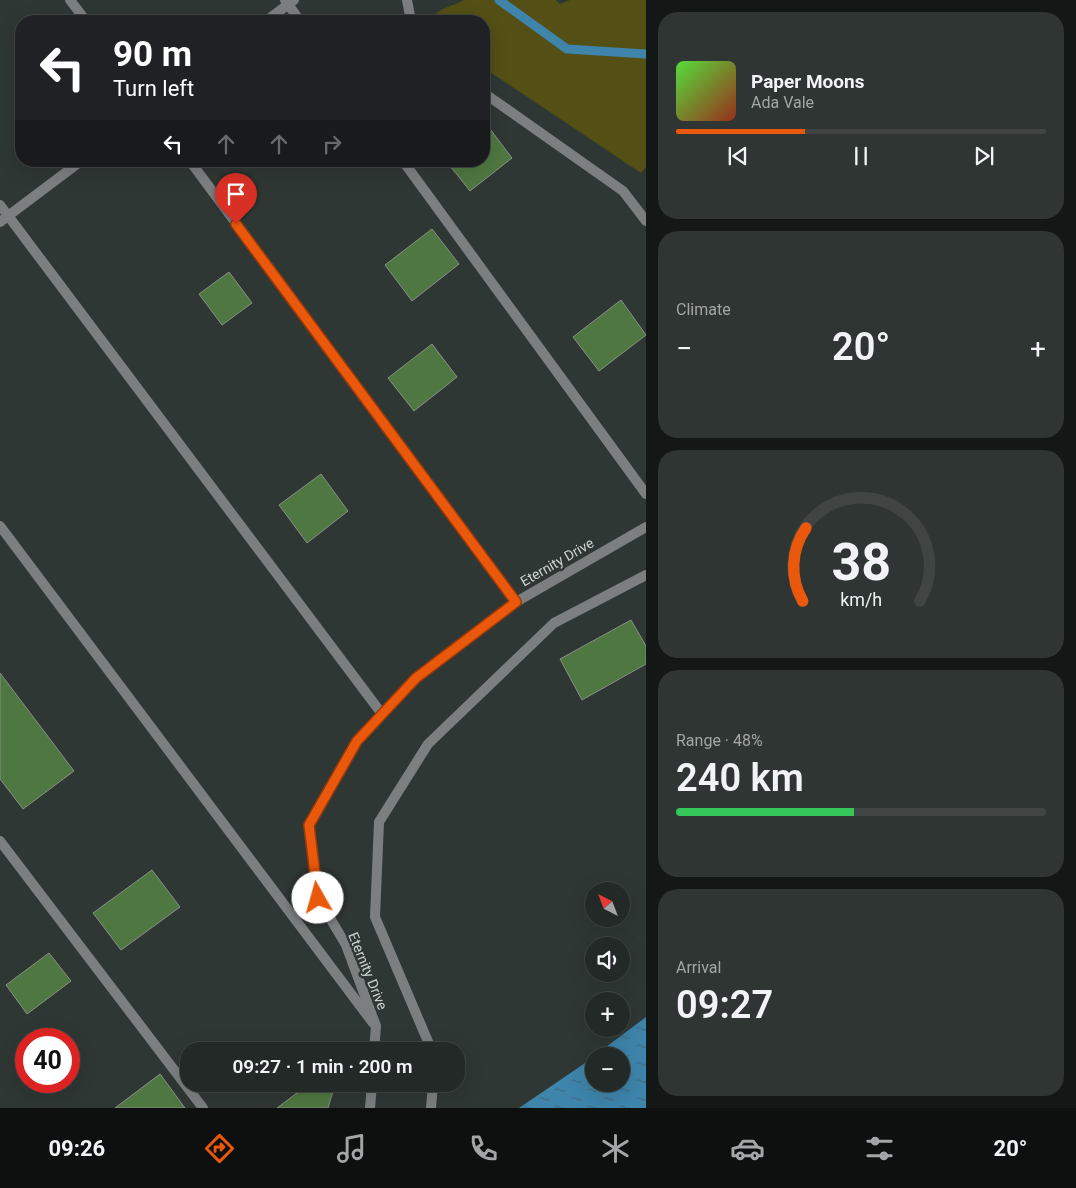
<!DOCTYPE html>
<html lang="en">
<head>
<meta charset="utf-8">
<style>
  :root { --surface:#232927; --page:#2f3533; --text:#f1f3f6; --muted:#a3a6a7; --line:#404544; --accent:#ea580c }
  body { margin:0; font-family:Roboto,sans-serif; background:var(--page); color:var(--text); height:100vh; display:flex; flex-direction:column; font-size:19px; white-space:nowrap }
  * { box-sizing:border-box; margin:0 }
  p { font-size:16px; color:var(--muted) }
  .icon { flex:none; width:28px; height:28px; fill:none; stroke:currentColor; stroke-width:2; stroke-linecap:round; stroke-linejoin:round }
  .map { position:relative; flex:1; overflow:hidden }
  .drawer { display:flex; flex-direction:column; gap:12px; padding:12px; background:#131715; width:430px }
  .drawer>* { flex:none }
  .hud { position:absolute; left:15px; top:15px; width:475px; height:152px; border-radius:20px; box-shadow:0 5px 20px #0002,0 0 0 1px var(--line); background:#202124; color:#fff; overflow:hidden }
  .needle { width:32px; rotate:318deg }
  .buttons { position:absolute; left:585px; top:882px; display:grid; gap:10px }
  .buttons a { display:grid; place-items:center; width:45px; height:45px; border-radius:50%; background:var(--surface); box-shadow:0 5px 20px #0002,0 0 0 1px var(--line); font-size:25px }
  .speed { position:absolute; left:15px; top:1028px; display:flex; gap:10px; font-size:25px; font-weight:700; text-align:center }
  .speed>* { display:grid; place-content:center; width:65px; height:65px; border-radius:50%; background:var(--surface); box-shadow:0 5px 20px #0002,0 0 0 1px var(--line); line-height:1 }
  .speed .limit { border:8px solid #d22; background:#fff; color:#111 }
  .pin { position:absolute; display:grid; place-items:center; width:42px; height:42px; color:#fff; margin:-51px -21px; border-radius:50% 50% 50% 0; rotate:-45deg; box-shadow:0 0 5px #0007 }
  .pin .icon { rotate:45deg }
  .me { position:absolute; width:55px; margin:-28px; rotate:353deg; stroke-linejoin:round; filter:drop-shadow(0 0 4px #0008) }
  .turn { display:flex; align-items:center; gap:18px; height:105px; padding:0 15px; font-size:22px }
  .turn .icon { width:65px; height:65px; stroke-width:2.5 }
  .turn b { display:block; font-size:35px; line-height:42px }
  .lanes { display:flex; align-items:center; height:48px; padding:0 15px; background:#0003; justify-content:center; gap:25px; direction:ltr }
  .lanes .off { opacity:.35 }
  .big { font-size:38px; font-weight:600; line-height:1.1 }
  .drawer .card { flex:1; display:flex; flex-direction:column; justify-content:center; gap:8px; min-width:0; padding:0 18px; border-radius:20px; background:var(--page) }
  .drawer .dial { align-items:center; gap:0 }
  .dial svg { height:130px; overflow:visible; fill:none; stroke:var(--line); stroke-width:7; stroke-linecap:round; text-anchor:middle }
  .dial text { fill:var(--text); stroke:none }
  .song { display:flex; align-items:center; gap:15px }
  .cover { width:60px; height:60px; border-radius:8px; background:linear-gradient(135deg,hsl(110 70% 55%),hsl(10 70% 35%)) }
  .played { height:5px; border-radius:2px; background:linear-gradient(90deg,var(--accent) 35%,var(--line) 35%) }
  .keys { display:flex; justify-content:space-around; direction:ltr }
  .heat { display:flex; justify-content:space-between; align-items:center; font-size:28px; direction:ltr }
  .charge { height:8px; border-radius:4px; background:linear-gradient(90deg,#34c759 48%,var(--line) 0) }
  .trip { position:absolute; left:180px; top:1042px; width:285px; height:50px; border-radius:20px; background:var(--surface); box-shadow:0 5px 20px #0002,0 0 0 1px var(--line); font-weight:600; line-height:50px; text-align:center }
  .tabs { display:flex; height:80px; justify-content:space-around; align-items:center; background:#0e1010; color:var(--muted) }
  .tabs .icon { width:35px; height:35px }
  .tabs .active { color:var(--accent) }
  .tabs b { font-size:22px; color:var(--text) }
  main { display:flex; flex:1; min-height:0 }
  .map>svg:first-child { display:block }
</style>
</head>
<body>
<main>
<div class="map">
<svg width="646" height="1108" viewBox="0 0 646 1108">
  <defs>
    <pattern id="water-ripples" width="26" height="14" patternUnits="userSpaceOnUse" patternTransform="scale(1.25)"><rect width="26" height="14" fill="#3e84ab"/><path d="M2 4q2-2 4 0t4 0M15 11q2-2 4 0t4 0" fill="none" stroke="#3e6c85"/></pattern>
  </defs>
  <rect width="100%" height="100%" fill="#2f3734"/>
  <path fill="#544f15" d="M464 0H556L560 4 570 0H646V167L641 173 484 68V21H432C437 7 452 7 464 0Z"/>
  <polygon fill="url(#water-ripples)" points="646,1017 646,1108 519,1108 594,1057 594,1084 621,1084 621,1056 594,1056"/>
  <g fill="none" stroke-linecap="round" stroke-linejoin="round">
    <polyline stroke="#3e84ab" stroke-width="9" points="499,0 567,49 646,54"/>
  </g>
  <g fill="#4f7741" stroke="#8a8f88">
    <polygon points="484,121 512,158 470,191 446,161 484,161"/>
    <polygon points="432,229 459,264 412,301 385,265"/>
    <polygon points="229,272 252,303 222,325 199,294"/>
    <polygon points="621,300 646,335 599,371 573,337"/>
    <polygon points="432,344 457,377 414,411 388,378"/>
    <polygon points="321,474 348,511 307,543 279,505"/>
    <polygon points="631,620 646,646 646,664 582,700 560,659"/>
    <polygon points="0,673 74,771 23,809 0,779"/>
    <polygon points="152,870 180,907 121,950 93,913"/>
    <polygon points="49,953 71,981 27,1014 6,985"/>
    <polygon points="160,1074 185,1108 115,1108"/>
    <polygon points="309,1084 335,1084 328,1108 277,1108"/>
  </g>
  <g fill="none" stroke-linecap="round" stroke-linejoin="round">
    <g stroke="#7b7f80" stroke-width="10">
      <polyline points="70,0 86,21"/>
      <polyline points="285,0 300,21"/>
      <polyline points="407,0 411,21"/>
      <polyline points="266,21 294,0"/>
      <polyline points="484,93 623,191 646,221"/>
      <polyline points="190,161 516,602"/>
      <polyline points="403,161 646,494"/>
      <polyline points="0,205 382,714"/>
      <polyline points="0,222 81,161"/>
      <polyline points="0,526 373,1023"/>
      <polyline points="0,841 203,1108"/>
    </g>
    <g stroke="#7b7f80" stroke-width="10">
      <polyline points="374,1051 376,1026 346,945 318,898 309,825 357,741 416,678 516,602 646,527"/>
      <polyline points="432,1051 375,917 379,822 428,744 554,623 646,575"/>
      <polyline points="370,1108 372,1084"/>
      <polyline points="431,1108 433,1084"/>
    </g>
  </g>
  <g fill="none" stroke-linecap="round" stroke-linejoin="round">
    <g stroke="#983908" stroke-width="12">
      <polyline id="route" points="236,224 516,602 416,678 357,741 309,825 318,898"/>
    </g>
    <use href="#route" stroke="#ea580c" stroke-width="9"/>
  </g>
  <g text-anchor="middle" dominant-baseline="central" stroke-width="5" stroke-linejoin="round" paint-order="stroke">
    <g font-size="14" fill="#cdd2d0" stroke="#2f3734">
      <text transform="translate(557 562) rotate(-30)">Eternity Drive</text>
      <text transform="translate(368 971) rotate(68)">Eternity Drive</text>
    </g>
  </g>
</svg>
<div class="buttons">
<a><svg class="needle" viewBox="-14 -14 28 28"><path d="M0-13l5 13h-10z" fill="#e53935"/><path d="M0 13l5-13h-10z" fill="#a3a6a7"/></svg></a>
<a><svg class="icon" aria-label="sound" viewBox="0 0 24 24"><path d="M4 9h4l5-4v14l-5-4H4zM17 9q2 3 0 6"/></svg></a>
<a>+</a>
<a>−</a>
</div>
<div class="speed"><div class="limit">40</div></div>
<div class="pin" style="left:236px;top:224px;background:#d93025"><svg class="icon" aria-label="arrive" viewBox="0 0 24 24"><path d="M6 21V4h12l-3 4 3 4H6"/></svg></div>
<svg class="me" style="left:318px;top:898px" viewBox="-20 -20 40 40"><circle r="19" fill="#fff"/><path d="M0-13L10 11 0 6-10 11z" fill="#ea580c"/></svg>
<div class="trip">09:27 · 1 min · 200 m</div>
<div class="hud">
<div class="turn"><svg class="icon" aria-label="left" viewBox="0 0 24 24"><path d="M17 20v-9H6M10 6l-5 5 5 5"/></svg><div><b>90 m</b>Turn left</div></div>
<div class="lanes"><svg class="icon" aria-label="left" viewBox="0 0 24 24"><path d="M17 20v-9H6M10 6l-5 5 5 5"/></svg><svg class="icon off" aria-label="ahead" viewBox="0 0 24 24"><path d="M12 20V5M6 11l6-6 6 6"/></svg><svg class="icon off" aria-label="ahead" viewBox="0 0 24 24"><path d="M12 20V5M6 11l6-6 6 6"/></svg><svg class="icon off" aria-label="right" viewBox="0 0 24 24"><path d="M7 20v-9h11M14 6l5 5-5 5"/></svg></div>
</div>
</div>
<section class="drawer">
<div class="card">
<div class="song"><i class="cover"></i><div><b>Paper Moons</b><p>Ada Vale</p></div></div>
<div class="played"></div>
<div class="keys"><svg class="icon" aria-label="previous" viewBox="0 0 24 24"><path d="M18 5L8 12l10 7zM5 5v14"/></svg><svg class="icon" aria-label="pause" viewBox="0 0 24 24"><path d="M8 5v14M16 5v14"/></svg><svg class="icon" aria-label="next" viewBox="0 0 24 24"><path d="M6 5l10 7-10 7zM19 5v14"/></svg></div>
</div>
<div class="card"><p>Climate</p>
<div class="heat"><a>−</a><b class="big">20°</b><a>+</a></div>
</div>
<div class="card dial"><svg viewBox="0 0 100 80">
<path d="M14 69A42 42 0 1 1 86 69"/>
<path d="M14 69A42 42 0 0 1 16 24" stroke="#ea580c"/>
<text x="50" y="56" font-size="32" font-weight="700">38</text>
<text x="50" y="72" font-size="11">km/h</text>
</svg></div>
<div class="card"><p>Range · 48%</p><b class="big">240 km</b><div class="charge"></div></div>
<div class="card"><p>Arrival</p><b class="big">09:27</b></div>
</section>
</main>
<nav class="tabs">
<b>09:26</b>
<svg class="icon active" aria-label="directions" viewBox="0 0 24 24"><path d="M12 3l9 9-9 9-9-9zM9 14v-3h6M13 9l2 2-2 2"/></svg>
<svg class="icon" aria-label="music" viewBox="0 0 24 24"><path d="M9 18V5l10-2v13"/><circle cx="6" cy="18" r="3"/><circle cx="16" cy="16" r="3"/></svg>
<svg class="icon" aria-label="phone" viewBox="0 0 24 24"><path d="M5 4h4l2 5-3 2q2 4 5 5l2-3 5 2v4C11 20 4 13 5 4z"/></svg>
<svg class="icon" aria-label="climate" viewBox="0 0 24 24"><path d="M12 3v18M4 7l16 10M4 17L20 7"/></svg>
<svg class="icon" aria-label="car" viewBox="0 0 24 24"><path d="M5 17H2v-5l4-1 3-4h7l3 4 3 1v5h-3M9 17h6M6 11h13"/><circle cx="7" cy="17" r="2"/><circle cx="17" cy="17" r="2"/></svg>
<svg class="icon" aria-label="filters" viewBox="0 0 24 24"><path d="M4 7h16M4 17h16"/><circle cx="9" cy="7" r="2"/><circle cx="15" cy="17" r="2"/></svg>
<b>20°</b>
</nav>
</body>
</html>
